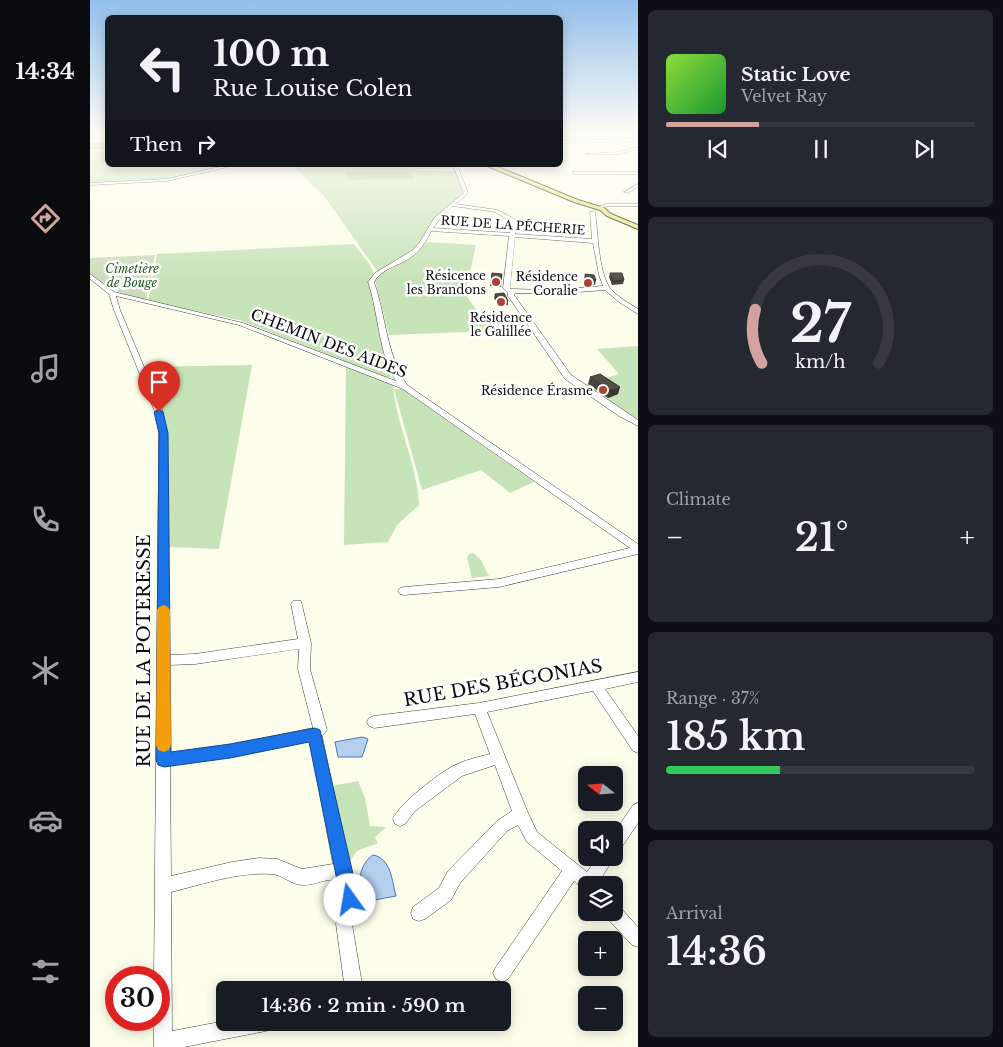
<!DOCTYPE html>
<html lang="en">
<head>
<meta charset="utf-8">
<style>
  :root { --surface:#171b24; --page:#242831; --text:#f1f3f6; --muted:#9ea1a6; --line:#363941; --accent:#d2a39e }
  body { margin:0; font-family:"Libre Baskerville",serif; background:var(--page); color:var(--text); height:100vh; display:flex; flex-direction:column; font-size:19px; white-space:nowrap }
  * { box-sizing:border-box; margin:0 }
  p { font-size:16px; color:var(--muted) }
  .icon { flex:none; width:28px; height:28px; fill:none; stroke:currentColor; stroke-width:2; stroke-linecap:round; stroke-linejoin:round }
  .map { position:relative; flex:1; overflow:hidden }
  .sheet { display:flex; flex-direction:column; gap:10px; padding:10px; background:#0d0f14; width:365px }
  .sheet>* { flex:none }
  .top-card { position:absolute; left:15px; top:15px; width:458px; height:152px; border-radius:8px; box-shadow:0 2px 12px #0003; background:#171b24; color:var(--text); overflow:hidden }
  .needle { width:32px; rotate:287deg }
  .tools { position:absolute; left:488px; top:766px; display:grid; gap:10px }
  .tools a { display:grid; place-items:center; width:45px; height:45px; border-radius:8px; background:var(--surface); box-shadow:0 2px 12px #0003; font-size:25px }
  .speed { position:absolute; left:15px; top:966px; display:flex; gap:10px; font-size:25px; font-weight:700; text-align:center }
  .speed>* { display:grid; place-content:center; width:65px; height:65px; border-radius:50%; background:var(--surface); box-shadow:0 2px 12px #0003; line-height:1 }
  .speed .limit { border:8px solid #d22; background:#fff; color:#111 }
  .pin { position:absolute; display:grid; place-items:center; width:42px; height:42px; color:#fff; margin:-51px -21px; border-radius:50% 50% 50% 0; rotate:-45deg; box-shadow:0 0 5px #0007 }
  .pin .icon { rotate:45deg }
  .me { position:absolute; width:55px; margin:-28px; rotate:347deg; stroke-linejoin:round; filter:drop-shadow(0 0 4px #0008) }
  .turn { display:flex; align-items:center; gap:18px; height:105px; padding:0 25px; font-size:22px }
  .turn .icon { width:65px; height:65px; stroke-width:2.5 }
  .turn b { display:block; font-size:35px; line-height:42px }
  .then { display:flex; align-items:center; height:48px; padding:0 25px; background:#0003; gap:10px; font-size:19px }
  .big { font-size:38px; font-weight:600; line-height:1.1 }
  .sheet .card { flex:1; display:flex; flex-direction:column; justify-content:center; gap:8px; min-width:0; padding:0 18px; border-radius:8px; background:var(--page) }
  .sheet .dial { align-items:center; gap:0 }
  .dial svg { height:130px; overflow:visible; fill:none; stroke:var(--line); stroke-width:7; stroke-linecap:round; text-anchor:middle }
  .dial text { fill:var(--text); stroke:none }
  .song { display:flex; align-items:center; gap:15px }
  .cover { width:60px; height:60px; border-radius:8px; background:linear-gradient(135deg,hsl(90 70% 55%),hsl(130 70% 35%)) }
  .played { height:5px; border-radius:2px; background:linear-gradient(90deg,var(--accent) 30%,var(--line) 30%) }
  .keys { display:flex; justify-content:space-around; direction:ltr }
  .heat { display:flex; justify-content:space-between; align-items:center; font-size:28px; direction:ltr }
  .charge { height:8px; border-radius:4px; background:linear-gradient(90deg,#34c759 37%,var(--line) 0) }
  .trip { position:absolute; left:126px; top:981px; width:295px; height:50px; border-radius:8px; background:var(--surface); box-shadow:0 2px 12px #0003; font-weight:600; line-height:50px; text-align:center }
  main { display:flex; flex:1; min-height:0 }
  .menu { display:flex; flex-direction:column; width:90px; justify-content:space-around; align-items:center; background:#090b0e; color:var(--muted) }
  .menu .icon { width:35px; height:35px }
  .menu .active { color:var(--accent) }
  .menu b { font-size:22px; color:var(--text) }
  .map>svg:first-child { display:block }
</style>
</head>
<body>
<main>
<nav class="menu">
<b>14:34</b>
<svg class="icon active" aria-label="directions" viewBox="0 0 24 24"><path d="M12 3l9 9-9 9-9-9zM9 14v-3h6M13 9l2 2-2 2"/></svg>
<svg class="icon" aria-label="music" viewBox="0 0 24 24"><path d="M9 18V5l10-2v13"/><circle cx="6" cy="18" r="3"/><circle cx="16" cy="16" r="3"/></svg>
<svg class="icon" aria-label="phone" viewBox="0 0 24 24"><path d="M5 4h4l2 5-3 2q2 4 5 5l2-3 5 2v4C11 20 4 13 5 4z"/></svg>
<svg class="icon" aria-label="climate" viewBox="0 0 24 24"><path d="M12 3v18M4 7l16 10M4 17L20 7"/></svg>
<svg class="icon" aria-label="car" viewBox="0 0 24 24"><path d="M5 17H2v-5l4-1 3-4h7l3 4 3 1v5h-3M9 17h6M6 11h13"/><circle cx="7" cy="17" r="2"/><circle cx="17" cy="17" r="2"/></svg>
<svg class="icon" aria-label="filters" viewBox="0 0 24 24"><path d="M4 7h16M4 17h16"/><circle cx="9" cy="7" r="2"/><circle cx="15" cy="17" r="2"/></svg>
</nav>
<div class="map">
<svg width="548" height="1047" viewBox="0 0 548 1047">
  <rect width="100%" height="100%" fill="#fdfdeb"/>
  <g fill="#c7e3b8" fill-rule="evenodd">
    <polygon points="17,150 18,165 142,165 82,179 0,183 0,151"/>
    <path d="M202 165H364L365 168 324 169V170L366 171 375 191 374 194 344 219 333 239 325 249 288 272 234 196ZM319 171 324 179 258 180 254 173Z"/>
    <polygon points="337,242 386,245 375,294 401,331 299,335 285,280 288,276 319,259"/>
    <polygon points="264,244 280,265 284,274 280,280 304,377 295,377 149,320 58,301 67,254"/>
    <polygon points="548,346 548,420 493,385 529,374 507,349"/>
    <polygon points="162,365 129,549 79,547 77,426 53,367"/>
    <path d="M256 367 303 385C306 425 328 466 329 505L307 525 298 542 254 545Z"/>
    <polygon points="304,389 312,389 330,401 444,482 420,493 391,470 332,490"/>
    <polygon points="383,553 391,560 399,576 382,578 377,558 379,554"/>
    <polygon points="268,781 275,798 280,826 296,827 285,837 288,843 267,851 257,865 242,786"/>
  </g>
  <polygon fill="#a9d299" points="319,171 325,179 258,180 254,172"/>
  <polygon fill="#cddcbf" points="65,255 56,300 27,292 28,288 20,288 0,275 0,258"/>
  <g fill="#b5cfef" stroke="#4377be">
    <polygon points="272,737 278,739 272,757 248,757 245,742"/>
    <path d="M283 855C301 858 302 881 306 896L273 902C267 887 268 865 283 855Z"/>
  </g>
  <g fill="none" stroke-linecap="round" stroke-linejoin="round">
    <g stroke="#3e3e3e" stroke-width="1">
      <g id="minor">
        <polygon points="548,139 548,141 470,143 470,141"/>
        <polygon points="548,147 548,149 528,154 495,154 528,152"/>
        <polygon points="138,165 146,165 77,181 0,185 0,183 77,179"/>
        <path d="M363 165H367L378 193 366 204 408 210 426 220 425 234 502 239 500 212 505 211C508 231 508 271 520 288 527 297 539 303 548 309V314L529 302 515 290 461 294 426 293 424 295 481 375 548 420V426L529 416 475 379 418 296V293L413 288 419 236 341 231C336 242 330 251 320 258 308 266 291 269 284 282 296 316 296 354 317 385L548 544V554L409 587 314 595 310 594 308 591 310 588 314 587 409 579 540 548 313 389 149 325 26 296 30 310 73 412 77 433 79 655 105 654 208 639 201 604 203 601H211L221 643 220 669 237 730 232 736 261 873 267 888 269 911 262 924 273 990H255L246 924C250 905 256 901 248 880 235 878 226 885 213 885 201 885 192 874 181 874 147 872 114 884 81 892L82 1031 135 1021V1022H185L182 1028 176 1031 94 1047H64V1020H69V978H64L69 433 65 412 24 310 19 294 0 279V274L24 292 153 323 306 381C288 352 289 314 278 282L285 273 323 250 330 242 344 218 374 193ZM363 206 405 212 421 222 420 233 343 228 351 217ZM425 237 503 243 509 275 513 286 461 290 420 289ZM209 649 208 669 223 728 140 745 80 753 79 665 105 664ZM220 741 243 864 212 869 187 859 169 858 142 862 81 876 80 765 140 757Z"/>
        <polygon points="483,172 548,172 548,174 485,174"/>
        <polygon points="548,184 548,187 538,193 534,192"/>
        <polygon points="516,204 548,204 548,206 517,206 508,209 506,208"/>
        <path d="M548 672V682L515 689 548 736V753L543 751 503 691 397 712 438 813 447 832 497 872 507 858H524L508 883 509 885H496V891L484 881 418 979 412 982 406 979 403 973 406 967 472 871 437 842 428 825 417 831 370 883 361 900 335 919 329 921 323 919 321 913 323 907 349 888 358 871 407 821 422 811 405 765 372 776 325 811 315 824 310 826 305 824 303 819C310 803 347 775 363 766 375 760 388 757 400 754L385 714 284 728 279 726 277 722 279 718 284 716 389 703Z"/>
        <polygon points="548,803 548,823 529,851 524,853 524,833 543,805"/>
        <polygon points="524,904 529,906 548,927 548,947 542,945 517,918 515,912 524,912"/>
      </g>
    </g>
    <g stroke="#1c1c1c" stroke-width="2">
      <polygon id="major" points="395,165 403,165 488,200 514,208 521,214 548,225 548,229 517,216 510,210 484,202"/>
    </g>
    <g stroke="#1c1c1c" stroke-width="1">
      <g id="highway">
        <polygon points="500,134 526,134 470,140 470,136"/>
        <rect x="0" y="144" width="18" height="4"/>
      </g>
    </g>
    <use href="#minor" fill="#fff" fill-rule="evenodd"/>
    <use href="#major" fill="#eae26e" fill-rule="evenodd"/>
    <use href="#highway" fill="#e5b561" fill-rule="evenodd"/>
  </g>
  <g fill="#47433e">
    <polygon points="402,273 412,274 411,287 400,286"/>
    <polygon points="520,273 534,280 533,284 522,285 519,277"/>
    <polygon points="495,274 506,280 505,285 496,285 494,279"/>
    <polygon points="405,294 418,301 418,305 409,306 404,298"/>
    <polygon points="500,377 528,394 518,398 498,384"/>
  </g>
  <polygon fill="#393732" points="530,387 528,394 518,398 520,390"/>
  <g fill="#524e48" stroke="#393732">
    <polygon points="402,273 412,274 411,283 401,282"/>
    <polygon points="520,273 532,273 534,280 523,281"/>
    <polygon points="495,274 504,275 506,280 497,281"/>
    <polygon points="414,293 418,301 409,301 405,294"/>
    <polygon points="510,374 530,387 520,390 500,377"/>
  </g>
  <linearGradient id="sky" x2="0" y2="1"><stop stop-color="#93bfeb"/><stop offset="0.48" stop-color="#fefef6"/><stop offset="1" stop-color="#fefef6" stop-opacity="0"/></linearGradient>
  <rect width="548" height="281" fill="url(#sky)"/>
  <polygon fill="#1a73e8" stroke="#114b97" points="69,409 73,412 78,433 81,752 140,744 225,728 230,730 269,900 266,906 260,909 253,906 251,900 219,742 140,758 74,767 68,765 66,760 69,433 64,412"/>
  <polygon fill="#f59e0b" points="74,605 78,607 80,610 81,745 79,750 74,752 68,750 66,745 67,610 69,607"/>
  <g fill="#ac4232" stroke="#fff" stroke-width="2">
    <circle cx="406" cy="282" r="5"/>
    <circle cx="498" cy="283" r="5"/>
    <circle cx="411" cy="302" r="5"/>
    <circle cx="513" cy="390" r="5"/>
  </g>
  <g text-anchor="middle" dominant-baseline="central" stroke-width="5" stroke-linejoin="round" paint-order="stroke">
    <g font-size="12" fill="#0b0b0b" stroke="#fff">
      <text transform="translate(423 225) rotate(4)">RUE DE LA PÊCHERIE</text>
    </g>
    <g font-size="12" font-style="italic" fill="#245b23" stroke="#fff">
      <text x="42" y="268">Cimetière<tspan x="42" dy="14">de Bouge</tspan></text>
    </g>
    <g font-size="12" fill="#0b0b0b" stroke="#fff" text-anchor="end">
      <text x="396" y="275">Résicence<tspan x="396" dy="14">les Brandons</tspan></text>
      <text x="488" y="276">Résidence<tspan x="488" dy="14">Coralie</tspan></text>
      <text x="411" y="317" text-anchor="middle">Résidence<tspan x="411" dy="14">le Galillée</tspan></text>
      <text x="503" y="390">Résidence Érasme</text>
    </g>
    <g font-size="15" fill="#0b0b0b" stroke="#fff">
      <text transform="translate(239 343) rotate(21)">CHEMIN DES AIDES</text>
    </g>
    <g font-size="18" fill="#0b0b0b" stroke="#fff">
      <text transform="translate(54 651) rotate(-90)">RUE DE LA POTERESSE</text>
      <text transform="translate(413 683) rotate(-10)">RUE DES BÉGONIAS</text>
    </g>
  </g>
</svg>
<div class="tools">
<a><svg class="needle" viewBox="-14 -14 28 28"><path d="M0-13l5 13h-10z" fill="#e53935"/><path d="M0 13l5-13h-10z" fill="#9ea1a6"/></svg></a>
<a><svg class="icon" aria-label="sound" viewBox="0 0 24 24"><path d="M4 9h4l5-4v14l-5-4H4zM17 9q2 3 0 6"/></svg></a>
<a><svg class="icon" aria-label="layers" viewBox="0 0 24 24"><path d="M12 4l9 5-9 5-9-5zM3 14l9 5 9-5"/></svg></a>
<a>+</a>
<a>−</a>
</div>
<div class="speed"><div class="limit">30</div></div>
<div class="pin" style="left:69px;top:412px;background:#d93025"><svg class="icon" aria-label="arrive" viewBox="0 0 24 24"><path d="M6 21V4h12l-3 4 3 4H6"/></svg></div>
<svg class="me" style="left:260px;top:900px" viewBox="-20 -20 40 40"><circle r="19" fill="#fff"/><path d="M0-13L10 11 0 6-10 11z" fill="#1a73e8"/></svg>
<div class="trip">14:36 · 2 min · 590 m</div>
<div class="top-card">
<div class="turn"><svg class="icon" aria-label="left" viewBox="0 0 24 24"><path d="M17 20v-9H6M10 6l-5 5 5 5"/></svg><div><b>100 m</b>Rue Louise Colen</div></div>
<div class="then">Then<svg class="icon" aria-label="right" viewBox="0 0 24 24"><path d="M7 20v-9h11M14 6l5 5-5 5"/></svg></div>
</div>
</div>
<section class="sheet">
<div class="card">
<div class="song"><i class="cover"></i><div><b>Static Love</b><p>Velvet Ray</p></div></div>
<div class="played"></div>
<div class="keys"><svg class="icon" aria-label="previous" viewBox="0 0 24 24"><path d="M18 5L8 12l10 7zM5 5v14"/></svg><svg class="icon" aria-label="pause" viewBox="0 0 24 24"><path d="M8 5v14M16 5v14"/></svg><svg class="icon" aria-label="next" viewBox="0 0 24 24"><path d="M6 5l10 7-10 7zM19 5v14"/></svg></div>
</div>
<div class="card dial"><svg viewBox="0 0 100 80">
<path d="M14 69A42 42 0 1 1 86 69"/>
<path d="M14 69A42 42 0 0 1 10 36" stroke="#d2a39e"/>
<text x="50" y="56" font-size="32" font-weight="700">27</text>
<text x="50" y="72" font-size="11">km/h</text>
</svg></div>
<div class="card"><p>Climate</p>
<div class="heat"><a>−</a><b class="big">21°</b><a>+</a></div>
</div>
<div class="card"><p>Range · 37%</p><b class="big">185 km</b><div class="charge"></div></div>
<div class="card"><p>Arrival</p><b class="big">14:36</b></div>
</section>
</main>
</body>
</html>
